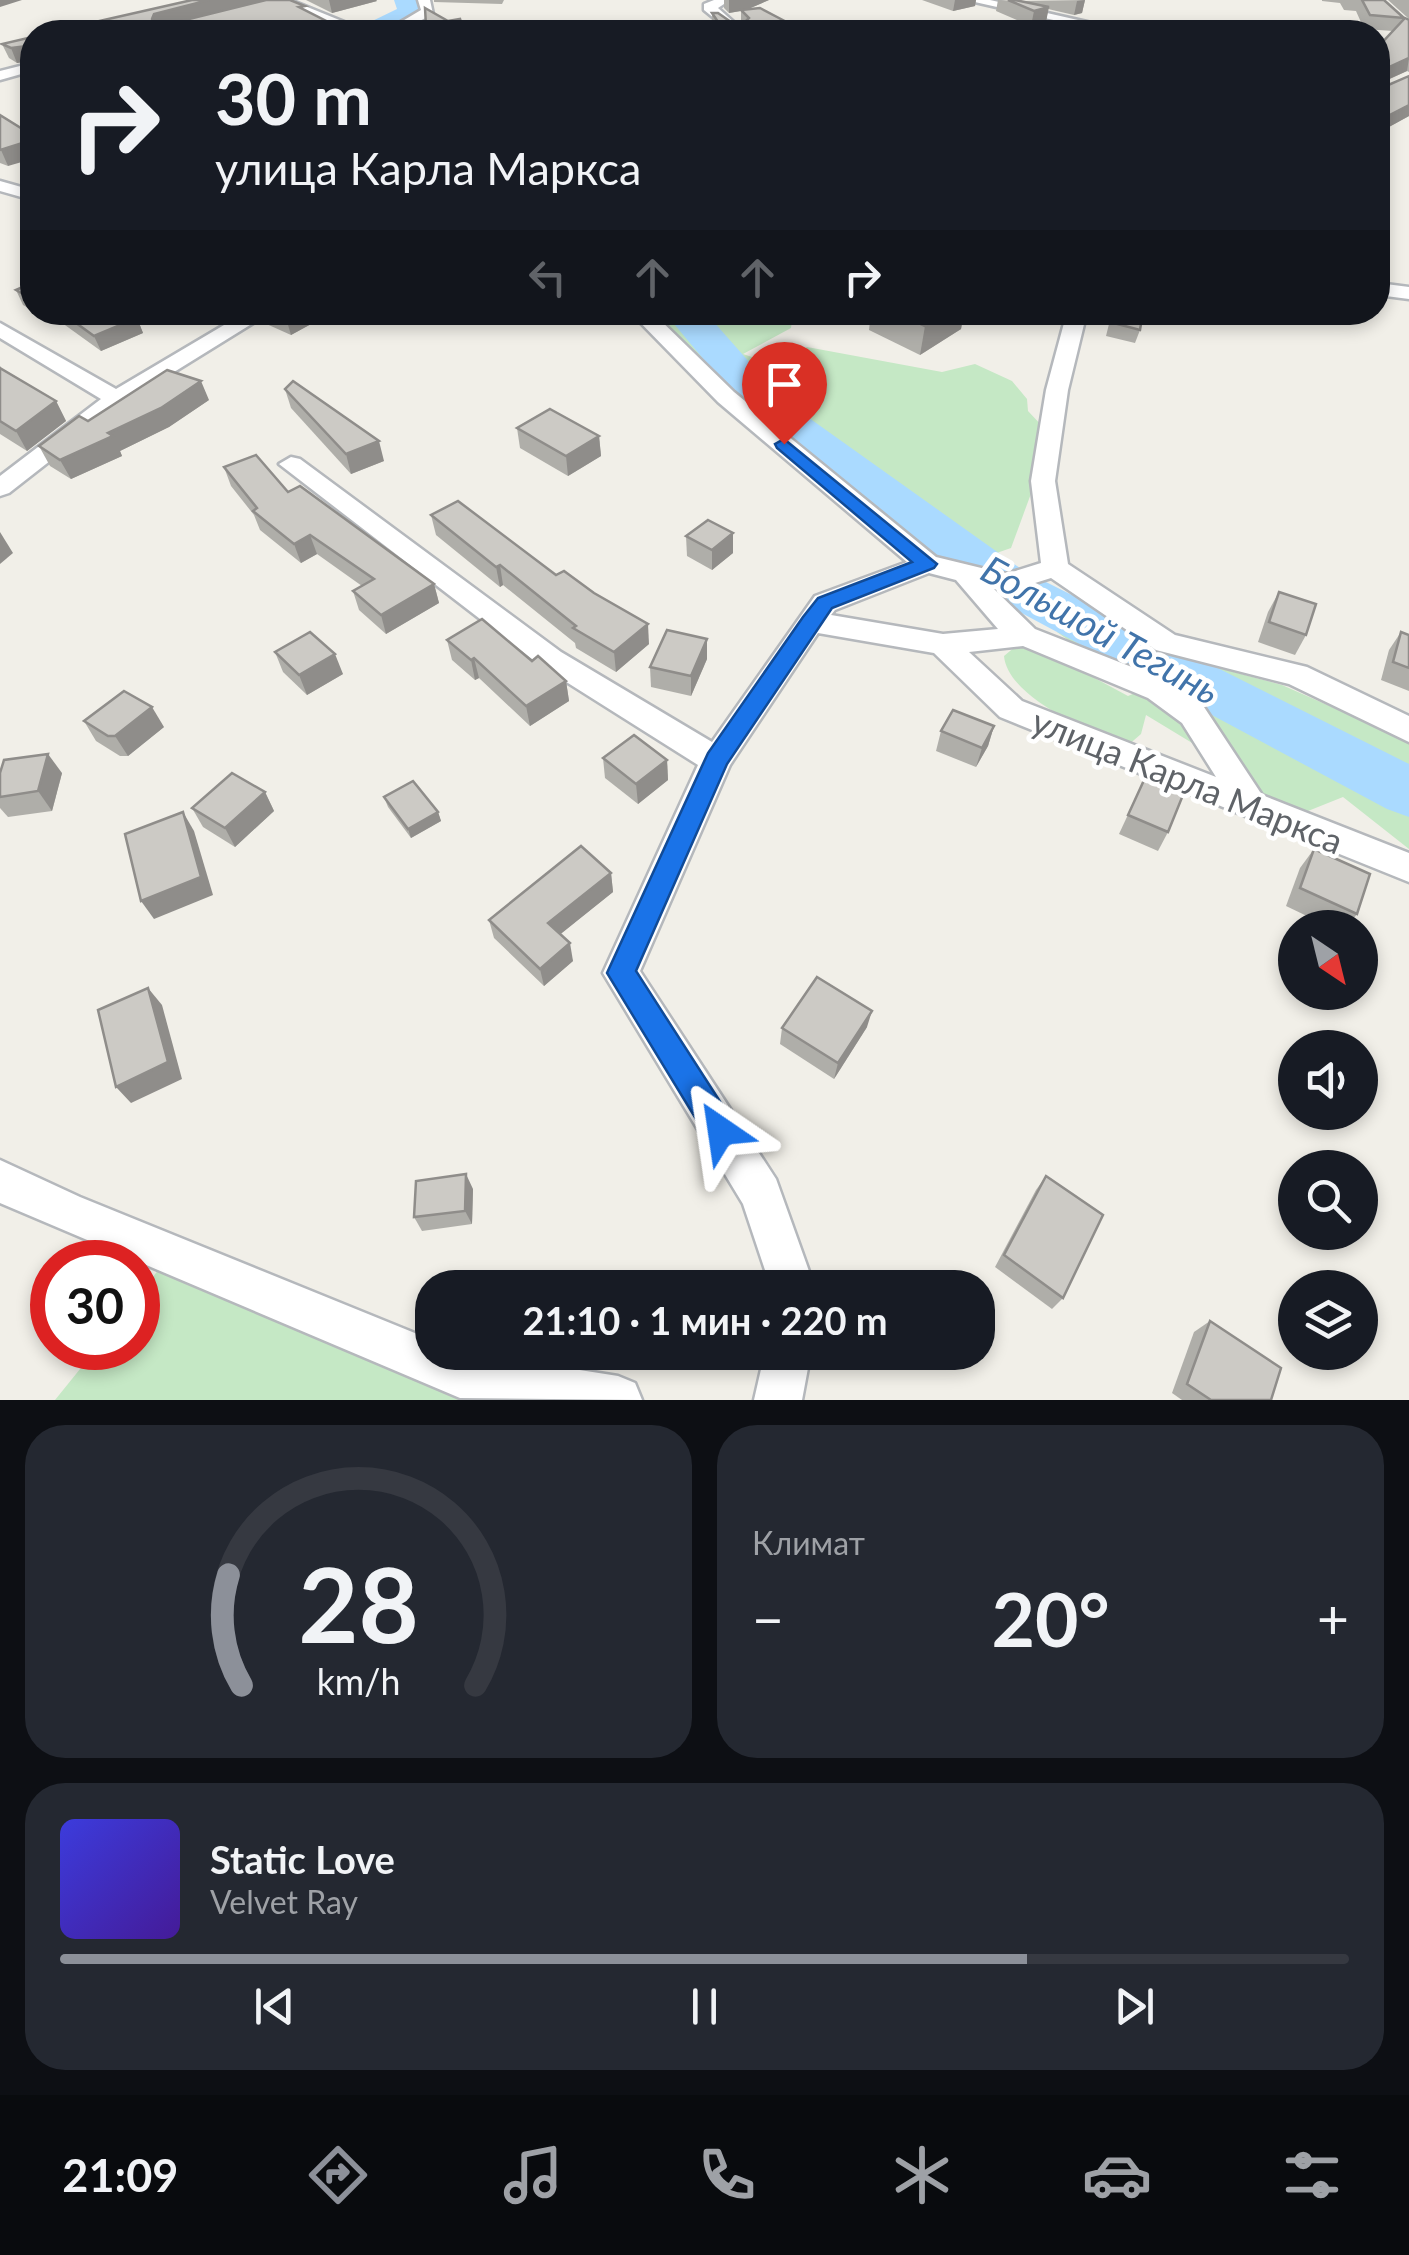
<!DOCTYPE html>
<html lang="ru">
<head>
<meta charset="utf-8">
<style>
  :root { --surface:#171b24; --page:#242831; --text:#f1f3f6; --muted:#9ea1a6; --line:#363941; --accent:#8c9099 }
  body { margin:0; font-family:Lato,sans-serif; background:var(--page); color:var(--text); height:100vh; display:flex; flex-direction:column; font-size:38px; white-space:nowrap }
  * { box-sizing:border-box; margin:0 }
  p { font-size:32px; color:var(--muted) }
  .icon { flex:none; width:55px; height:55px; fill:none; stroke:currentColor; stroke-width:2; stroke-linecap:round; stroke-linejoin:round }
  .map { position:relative; height:1400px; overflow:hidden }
  .panel { display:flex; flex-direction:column; gap:25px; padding:25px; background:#0d0f14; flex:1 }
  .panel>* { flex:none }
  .top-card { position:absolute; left:20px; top:20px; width:1370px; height:305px; border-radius:40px; box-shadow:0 5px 15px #0003; background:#171b24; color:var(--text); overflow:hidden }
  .needle { width:65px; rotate:145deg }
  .fabs { position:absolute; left:1278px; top:910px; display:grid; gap:20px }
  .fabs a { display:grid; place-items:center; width:100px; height:100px; border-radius:50%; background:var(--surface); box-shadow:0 5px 15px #0003; font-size:50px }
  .speed { position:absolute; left:30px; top:1240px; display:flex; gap:20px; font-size:50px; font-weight:700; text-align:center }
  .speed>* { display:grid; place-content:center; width:130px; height:130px; border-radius:50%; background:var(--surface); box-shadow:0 5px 15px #0003; line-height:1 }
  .speed .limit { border:15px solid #d22; background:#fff; color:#111 }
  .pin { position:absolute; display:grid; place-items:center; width:85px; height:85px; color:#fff; margin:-102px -42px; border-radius:50% 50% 50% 0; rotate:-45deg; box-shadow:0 0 10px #0007 }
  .pin .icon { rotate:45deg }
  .me { position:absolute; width:110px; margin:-55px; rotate:328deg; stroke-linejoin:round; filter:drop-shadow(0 0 8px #0008) }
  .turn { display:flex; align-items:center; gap:35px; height:210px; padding:0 30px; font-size:45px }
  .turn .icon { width:130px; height:130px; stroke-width:2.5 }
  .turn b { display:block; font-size:70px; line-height:85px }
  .lanes { display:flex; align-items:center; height:95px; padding:0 30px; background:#0003; justify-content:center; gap:50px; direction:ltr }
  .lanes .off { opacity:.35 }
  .big { font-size:75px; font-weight:700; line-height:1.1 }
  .panel .card { flex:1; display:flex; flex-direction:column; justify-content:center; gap:15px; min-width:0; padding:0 35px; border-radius:40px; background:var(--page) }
  .panel .dial { align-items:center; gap:0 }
  .dial svg { height:260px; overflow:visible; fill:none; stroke:var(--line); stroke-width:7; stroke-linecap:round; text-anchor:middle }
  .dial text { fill:var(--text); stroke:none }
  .song { display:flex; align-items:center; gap:30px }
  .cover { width:120px; height:120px; border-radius:15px; background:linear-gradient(135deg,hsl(240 70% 55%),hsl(260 70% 35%)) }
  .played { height:10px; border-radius:5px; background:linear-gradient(90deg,var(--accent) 75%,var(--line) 75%) }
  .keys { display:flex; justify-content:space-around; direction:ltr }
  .heat { display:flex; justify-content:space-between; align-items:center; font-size:55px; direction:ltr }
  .panel .tiles { flex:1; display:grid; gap:25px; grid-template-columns:1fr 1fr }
  .card:last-child { grid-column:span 2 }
  .trip { position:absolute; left:415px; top:1270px; width:580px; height:100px; border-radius:40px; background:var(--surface); box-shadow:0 5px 15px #0003; font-weight:700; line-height:100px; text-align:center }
  .tab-bar { display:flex; height:160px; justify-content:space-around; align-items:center; background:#090b0e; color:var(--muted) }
  .tab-bar .icon { width:70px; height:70px }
  .tab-bar .active { color:var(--accent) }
  .tab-bar b { font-size:45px; color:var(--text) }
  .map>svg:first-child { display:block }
</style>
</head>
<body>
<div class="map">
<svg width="1409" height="1400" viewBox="0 0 1409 1400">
  <rect width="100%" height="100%" fill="#f1efe8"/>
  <g fill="#c5e8c5">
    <polygon points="640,313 793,313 791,328 743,354 776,365 807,347 942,372 975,364 1012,381 1027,399 1028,411 1044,428 1036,480 1011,548 985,557 1006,583 927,564"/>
    <path d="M1064 604 1088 606 1170 655 1282 685 1409 741V849L1343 797 1303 813 1263 795 1240 772 1146 715 1141 734 1126 747C1090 731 1008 698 1004 656L1016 646 1063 661 1128 696 1165 680 1094 659 1057 632Z"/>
    <polygon points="170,1255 460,1375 618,1400 55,1400 97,1348 138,1348 138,1296"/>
  </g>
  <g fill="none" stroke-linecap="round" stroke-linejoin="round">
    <g fill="#aadaff" fill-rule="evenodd">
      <path d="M394 0H418L422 10C405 34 385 32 356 32L360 27 397 9Z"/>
      <polygon points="664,312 705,312 781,398 1024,571 1409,764 1409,817 1387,809 988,595 751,416"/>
    </g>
    <g stroke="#b5b8bc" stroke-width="5">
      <g id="street">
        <polygon points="279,0 290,0 369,32 351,32 280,5"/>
        <polygon points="418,0 430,0 433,14 399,32 384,32 421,10"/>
        <polygon points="714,0 730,0 718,8 745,32 731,32 704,10 704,4"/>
        <polygon points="966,0 990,0 1109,27 1102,31"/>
        <polygon points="32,63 32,71 0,80 0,71"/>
        <polygon points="0,181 32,190 32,200 0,191"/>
        <polygon points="1378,283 1409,287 1409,299 1378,295"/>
        <polygon points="246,312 271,312 124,403 9,493 0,496 0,476 101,399 0,338 0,323 116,389"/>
        <path d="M630 312H652L734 392 936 557 1006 574 1041 563 1031 481 1046 390 1067 312H1087L1068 390 1055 481 1068 564 1175 635 1307 667 1409 716V742L1289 684 1156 650 1051 578 1006 592 994 589 1035 629 1170 682 1204 707 1262 795 1409 853V882L1000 717 934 653 818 633 730 765 640 971 776 1179 815 1288H771L743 1204 603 973 698 765 541 666 279 464 291 457 300 459 561 652 712 742 815 596 907 562 718 402ZM929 573 956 580 998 629 943 634 831 615 835 610ZM1023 646 1148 698 1182 723 1216 777 1022 701 969 652Z"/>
        <polygon points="803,312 834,312 835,314 825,320"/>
        <polygon points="0,1160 80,1197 432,1340 432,1352 466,1352 618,1376 635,1383 642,1400 460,1398 0,1203"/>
        <polygon points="765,1352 811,1352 802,1400 754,1400"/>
      </g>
    </g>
    <use href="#street" fill="#fff" fill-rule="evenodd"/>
  </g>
  <g fill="#afaea9">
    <polygon points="306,0 376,0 377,1 332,13"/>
    <polygon points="434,0 504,0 502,4 434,2"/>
    <polygon points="724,0 769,0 748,9 803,32 716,32 712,27 712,13 731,22 741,22 741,11 729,13 724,8"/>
    <polygon points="922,0 976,0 975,6 953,11"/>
    <polygon points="998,0 1020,1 1085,0 1082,13 1074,15 1048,9 1046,22 1031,26 996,11"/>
    <polygon points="1322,0 1384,0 1404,18 1409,20 1409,72 1407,71 1381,83 1386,86 1409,76 1409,116 1378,133 1378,47 1393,31 1364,29 1356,11 1344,10 1340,3 1322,1"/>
    <polygon points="1388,0 1409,0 1409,19"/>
    <polygon points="32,37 32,66 30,61 17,63 9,58 2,44"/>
    <polygon points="0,115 8,166 0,163"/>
    <polygon points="32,283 32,310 23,305 16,290"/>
    <polygon points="37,312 127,312 137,318 143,333 101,351 58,320 54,322"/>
    <polygon points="259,312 333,312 291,335 262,322"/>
    <polygon points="871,312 964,312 961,329 920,355 869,330"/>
    <polygon points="1112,312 1140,330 1135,343 1106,336"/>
    <polygon points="0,366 2,369 56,401 66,421 27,451 0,434"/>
    <polygon points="285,389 384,461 351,474 291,408"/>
    <polygon points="209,400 169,427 120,451 122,456 71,479 50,466 39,446 88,421"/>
    <polygon points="517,428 599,436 601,456 568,476 520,448"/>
    <polygon points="224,467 288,492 434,584 439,603 386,634 359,610 353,591 362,586 317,554 301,563 260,530 254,515 231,486"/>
    <polygon points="431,515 556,575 649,644 616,672 576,648 575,643 503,585 500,587 436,535"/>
    <polygon points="686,536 733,553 712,570 687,556"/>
    <polygon points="1279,592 1306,635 1295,655 1258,642 1268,612"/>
    <polygon points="1401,632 1409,635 1409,691 1381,680 1389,650"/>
    <polygon points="447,640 532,661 566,681 569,701 530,726 479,678 475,680 452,660"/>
    <polygon points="275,652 343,674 307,695 283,672"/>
    <polygon points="707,659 691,696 651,687 650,667"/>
    <polygon points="84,721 164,727 128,756 120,756 96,741"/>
    <polygon points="994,726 988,746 976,767 936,751 941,731"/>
    <polygon points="603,758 667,760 668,780 638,804 605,778"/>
    <polygon points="0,773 62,773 52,811 8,817 0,808"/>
    <polygon points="1145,778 1168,832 1158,851 1119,834"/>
    <polygon points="265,792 274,811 235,847 203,827 192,808"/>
    <polygon points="384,797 438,812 441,821 411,838 388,807"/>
    <polygon points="1314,849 1357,914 1346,928 1332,928 1286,906 1300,868"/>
    <polygon points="611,873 613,892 560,934 573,961 544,986 494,938 489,920"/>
    <polygon points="867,1027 834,1079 780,1044 782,1028"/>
    <polygon points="1046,1176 1063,1298 1052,1309 995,1267 1036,1190"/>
    <polygon points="473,1189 472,1224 422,1231 414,1217"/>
    <polygon points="1210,1321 1271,1400 1182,1400 1172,1393 1194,1332"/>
  </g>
  <g fill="#8f8d8a">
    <polygon points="0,0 22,0 0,7"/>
    <polygon points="209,0 264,0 156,32 152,19 154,14"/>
    <polygon points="329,0 376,0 377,1 332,13"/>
    <polygon points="729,0 769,0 746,10 729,13"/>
    <polygon points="955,0 976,0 975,6 953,11"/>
    <polygon points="1085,0 1082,13 1074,15 1077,1"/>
    <polygon points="1049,7 1046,22 1031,26 1034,11"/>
    <polygon points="28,46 30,61 17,63 11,48"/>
    <polygon points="1409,58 1407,71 1378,84 1383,70"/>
    <polygon points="1409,105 1409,116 1378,133 1378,121"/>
    <polygon points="32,140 32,159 8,166 1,150"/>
    <polygon points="49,312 54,312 58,320 54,322"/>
    <polygon points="297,312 333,312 291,335 286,318"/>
    <polygon points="947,312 964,312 961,329 920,355 925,326"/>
    <polygon points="137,318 143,333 101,351 94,336"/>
    <polygon points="201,381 209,400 169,427 120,451 122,456 71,479 60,460"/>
    <polygon points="56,401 66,421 27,451 16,431"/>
    <polygon points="599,436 601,456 568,476 566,456"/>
    <polygon points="379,441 384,461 351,474 346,454"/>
    <polygon points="0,532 13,553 0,564"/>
    <polygon points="733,533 733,553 712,570 712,550"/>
    <polygon points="310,535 317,554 301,563 294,544"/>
    <polygon points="500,565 503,585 500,587 496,567"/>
    <polygon points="434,584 439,603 386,634 381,615"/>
    <polygon points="648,624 649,644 616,672 614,652"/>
    <polygon points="707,639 707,659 691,696 691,676"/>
    <polygon points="335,654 343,674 307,695 299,675"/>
    <polygon points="474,658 479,678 475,680 471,660"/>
    <polygon points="566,681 569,701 530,726 526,706"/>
    <polygon points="152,707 164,727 128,756 115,736"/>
    <polygon points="994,726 988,746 976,767 982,748"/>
    <polygon points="48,754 62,773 52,811 38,791"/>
    <polygon points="667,760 668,780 638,804 636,784"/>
    <polygon points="265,792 274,811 235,847 225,828"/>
    <polygon points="183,812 194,831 213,895 154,919 141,901"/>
    <polygon points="438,812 441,821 411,838 408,829"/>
    <polygon points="611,873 613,892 552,941 548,923"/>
    <polygon points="570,943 573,961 544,986 540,969"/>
    <polygon points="148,988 162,1005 182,1079 131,1103 116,1087"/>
    <polygon points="872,1011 867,1027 834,1079 838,1063"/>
    <polygon points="466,1174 473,1189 472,1224 465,1211"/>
  </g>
  <g fill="#cccac5" stroke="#8f8d8a" stroke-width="2.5">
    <polygon points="192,0 209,0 154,14 152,19 155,22 177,22 266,0 290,0 305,6 299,7 348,32 51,32"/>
    <polygon points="1008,0 1015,0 1049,7 1034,11"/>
    <polygon points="1362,0 1384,0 1404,18 1370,15"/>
    <polygon points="425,8 448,21 460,19 461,22 455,26 466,32 393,32 426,26"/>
    <polygon points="760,8 796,27 803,32 725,32 712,13 718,13 731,22 745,22 749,18 741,10"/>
    <polygon points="1405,18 1409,20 1409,58 1383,70 1380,82 1386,86 1409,76 1409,105 1378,121 1378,47"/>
    <polygon points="32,37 32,60 29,58 28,46 11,48 2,44"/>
    <polygon points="0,115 32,135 32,140 0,150"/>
    <polygon points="32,283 32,299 16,290"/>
    <polygon points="61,312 127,312 137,318 94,336"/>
    <polygon points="273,312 297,312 286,318"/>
    <polygon points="895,312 947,312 925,326"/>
    <polygon points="1113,312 1143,312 1140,330 1110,322"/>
    <polygon points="0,368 56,401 16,431 0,421"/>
    <polygon points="167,370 201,381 161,408 108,433 113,436 60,460 39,446 79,416 88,421"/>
    <polygon points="293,381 379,441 346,454 285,389"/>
    <polygon points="550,409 599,436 566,456 517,428"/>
    <polygon points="256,455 288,492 300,486 434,584 381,615 353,591 374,579 310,535 294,544 253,511 257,508 224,467"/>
    <polygon points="458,501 556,575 564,571 594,593 648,624 614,652 573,628 576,626 500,565 496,567 431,515"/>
    <polygon points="708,520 733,533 712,550 686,536"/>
    <polygon points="1279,592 1316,604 1306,635 1269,622"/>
    <polygon points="482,619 532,661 538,656 566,681 526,706 474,658 471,660 447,640"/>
    <polygon points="667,630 707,639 691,676 650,667"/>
    <polygon points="310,632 335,654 299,675 275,652"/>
    <polygon points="1401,632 1409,635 1409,668 1393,662"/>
    <polygon points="124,691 152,707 115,736 108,736 84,721"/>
    <polygon points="953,710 994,726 982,748 941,731"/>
    <polygon points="634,735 667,760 636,784 603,758"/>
    <polygon points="48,754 38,791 0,797 0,773 4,760"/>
    <polygon points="232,773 265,792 225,828 192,808"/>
    <polygon points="1145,778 1183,795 1168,832 1128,815"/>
    <polygon points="413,781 438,812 408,829 384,797"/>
    <polygon points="183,812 201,877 141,901 125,834"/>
    <polygon points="581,846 611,873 548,923 570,943 540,969 489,920"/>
    <polygon points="1314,849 1370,874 1357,914 1300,888"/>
    <polygon points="817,977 872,1011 838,1063 782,1028"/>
    <polygon points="148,988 168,1062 116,1087 98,1010"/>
    <polygon points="466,1174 465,1211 414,1217 416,1181"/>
    <polygon points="1046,1176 1103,1215 1063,1298 1004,1255"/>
    <polygon points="1210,1321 1281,1368 1271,1400 1211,1400 1187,1384"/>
  </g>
  <polygon fill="#1a73e8" stroke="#114b97" stroke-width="2.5" points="784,439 937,564 934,568 832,608 727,764 636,971 732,1120 736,1131 732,1142 721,1146 710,1142 607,973 708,753 803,617 818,598 912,562 777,448 775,444"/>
  <g text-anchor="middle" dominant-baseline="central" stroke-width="9" stroke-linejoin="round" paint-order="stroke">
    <g font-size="35" fill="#5f6368" stroke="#fff">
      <text transform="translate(1188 780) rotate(22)">улица Карла Маркса</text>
    </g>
    <g font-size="38" font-style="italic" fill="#4174aa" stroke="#fff">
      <text transform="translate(1101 629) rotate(29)">Большой Тегинь</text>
    </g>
  </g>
</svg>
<div class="fabs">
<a><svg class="needle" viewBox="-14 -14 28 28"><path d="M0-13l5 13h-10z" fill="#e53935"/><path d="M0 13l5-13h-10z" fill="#9ea1a6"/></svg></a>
<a><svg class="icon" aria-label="sound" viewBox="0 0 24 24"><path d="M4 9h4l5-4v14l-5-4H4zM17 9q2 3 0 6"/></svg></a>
<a><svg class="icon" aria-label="search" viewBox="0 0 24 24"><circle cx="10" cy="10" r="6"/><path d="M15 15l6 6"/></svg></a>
<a><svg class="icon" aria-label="layers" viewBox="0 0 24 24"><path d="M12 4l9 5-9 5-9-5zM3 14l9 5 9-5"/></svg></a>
</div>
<div class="speed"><div class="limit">30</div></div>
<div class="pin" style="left:784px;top:444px;background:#d93025"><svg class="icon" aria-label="arrive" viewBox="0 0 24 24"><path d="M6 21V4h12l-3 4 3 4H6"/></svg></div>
<svg class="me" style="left:721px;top:1131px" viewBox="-20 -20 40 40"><path d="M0-17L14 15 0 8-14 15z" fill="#1a73e8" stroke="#fff" stroke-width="4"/></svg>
<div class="trip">21:10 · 1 мин · 220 m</div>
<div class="top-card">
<div class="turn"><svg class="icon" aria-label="right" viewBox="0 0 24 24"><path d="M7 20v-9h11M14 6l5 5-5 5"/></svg><div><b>30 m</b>улица Карла Маркса</div></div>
<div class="lanes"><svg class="icon off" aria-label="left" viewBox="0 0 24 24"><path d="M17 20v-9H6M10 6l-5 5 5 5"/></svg><svg class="icon off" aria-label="ahead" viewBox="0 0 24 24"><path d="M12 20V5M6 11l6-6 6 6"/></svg><svg class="icon off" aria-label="ahead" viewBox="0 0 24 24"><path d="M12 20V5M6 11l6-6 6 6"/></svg><svg class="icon" aria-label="right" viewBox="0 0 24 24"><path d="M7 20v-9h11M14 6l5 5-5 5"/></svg></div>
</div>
</div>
<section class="panel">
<div class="tiles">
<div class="card dial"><svg viewBox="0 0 100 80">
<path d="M14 69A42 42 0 1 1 86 69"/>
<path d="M14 69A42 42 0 0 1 10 35" stroke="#8c9099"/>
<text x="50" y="56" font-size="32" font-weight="700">28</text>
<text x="50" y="72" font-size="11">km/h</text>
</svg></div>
<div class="card"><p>Климат</p>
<div class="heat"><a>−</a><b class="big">20°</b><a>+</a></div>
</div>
<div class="card">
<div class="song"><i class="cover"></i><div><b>Static Love</b><p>Velvet Ray</p></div></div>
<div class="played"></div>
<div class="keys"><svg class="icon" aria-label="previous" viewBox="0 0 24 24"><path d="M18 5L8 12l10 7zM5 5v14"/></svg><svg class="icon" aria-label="pause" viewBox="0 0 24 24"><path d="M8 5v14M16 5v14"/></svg><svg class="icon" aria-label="next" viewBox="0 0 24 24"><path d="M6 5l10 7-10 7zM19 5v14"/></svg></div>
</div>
</div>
</section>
<nav class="tab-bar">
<b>21:09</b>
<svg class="icon active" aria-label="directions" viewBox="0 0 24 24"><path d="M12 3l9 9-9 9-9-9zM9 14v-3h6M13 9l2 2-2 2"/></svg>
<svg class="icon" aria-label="music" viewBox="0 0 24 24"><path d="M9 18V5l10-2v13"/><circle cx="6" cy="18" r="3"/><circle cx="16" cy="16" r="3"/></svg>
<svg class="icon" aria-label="phone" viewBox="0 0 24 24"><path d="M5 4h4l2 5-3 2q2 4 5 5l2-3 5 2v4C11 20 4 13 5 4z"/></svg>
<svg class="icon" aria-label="climate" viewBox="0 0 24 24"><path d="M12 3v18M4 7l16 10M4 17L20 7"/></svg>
<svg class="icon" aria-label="car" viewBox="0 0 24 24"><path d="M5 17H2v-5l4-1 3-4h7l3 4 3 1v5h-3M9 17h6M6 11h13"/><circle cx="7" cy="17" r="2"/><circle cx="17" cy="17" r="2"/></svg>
<svg class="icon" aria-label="filters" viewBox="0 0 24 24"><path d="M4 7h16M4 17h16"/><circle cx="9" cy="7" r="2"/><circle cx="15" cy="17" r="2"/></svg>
</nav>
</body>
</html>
